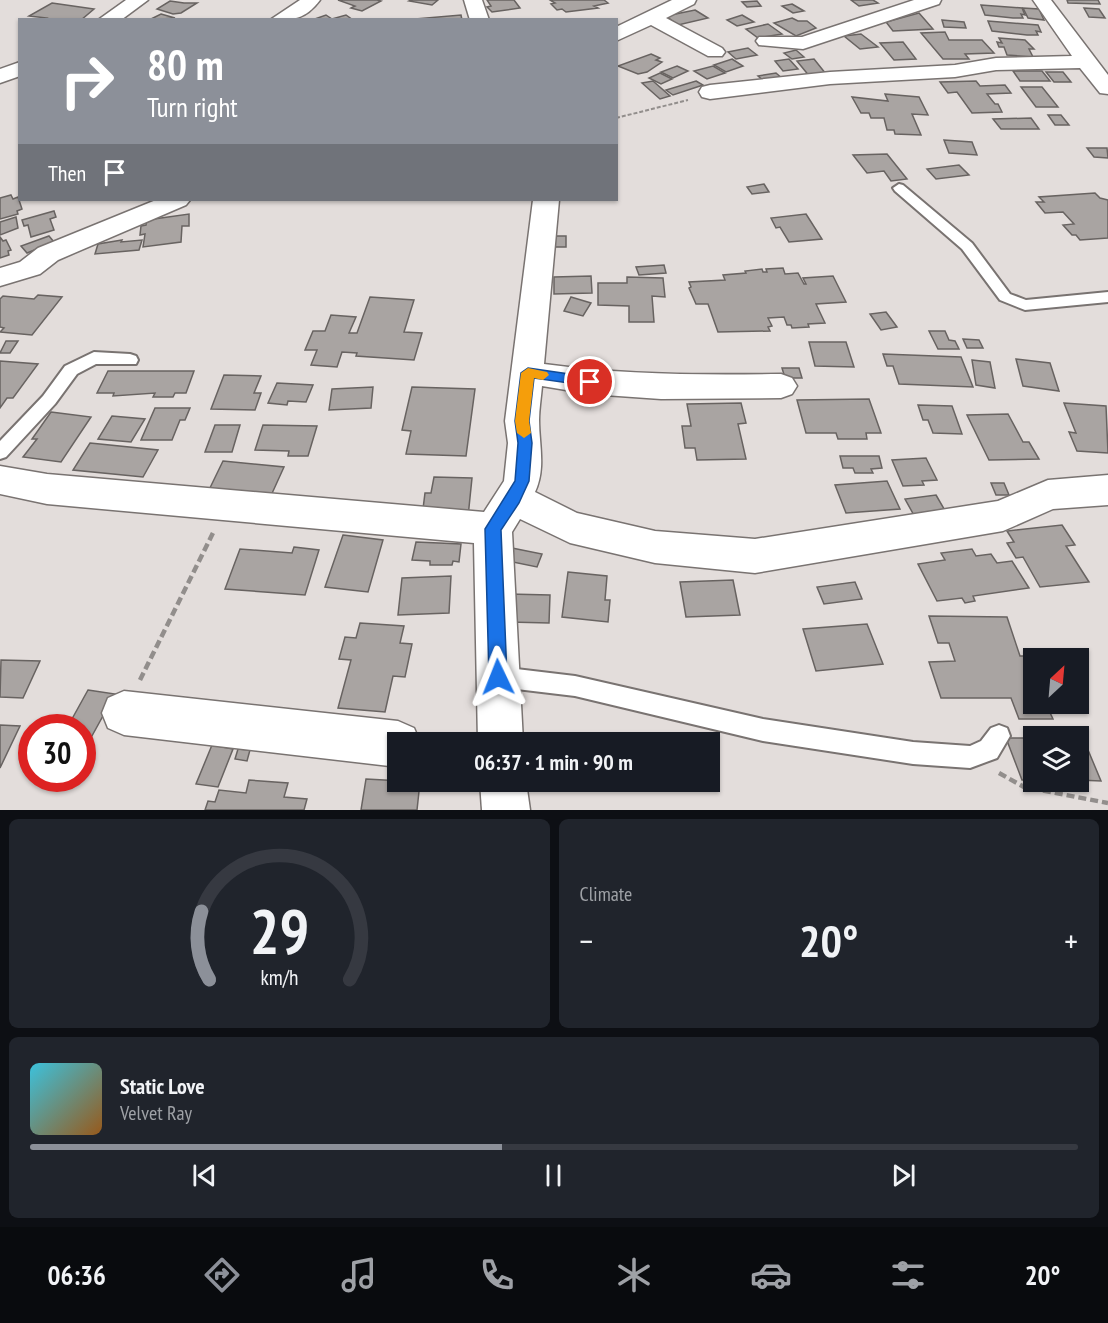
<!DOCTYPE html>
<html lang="en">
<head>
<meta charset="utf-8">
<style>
  :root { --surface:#171b24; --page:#20242c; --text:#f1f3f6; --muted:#9ea1a6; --line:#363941; --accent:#8c9099 }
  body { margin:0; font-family:"PT Sans Narrow",sans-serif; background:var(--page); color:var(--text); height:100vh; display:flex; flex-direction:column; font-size:22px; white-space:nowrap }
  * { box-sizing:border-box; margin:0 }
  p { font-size:20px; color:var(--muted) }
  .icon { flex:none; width:33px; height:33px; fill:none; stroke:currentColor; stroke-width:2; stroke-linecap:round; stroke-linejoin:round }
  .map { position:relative; height:810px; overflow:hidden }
  .side { display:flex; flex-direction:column; gap:9px; padding:9px; background:#0d0f14; flex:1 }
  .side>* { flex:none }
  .banner { position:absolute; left:18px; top:18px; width:600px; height:183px; border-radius:0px; box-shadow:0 2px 4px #0004; background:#8c9099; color:#fff; overflow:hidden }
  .needle { width:39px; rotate:26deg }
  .buttons { position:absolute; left:1023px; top:648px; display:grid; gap:12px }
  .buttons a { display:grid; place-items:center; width:66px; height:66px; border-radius:0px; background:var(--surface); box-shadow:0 2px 4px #0004; font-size:30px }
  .speed { position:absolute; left:18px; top:714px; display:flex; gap:12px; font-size:30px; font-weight:700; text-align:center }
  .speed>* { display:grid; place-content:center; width:78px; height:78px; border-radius:50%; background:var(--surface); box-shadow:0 2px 4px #0004; line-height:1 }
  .speed .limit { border:9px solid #d22; background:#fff; color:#111 }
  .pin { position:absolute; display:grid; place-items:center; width:51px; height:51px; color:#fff; margin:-26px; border:3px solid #fff; border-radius:50%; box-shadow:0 2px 6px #0007 }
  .me { position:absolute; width:66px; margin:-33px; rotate:358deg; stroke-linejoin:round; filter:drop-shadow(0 0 4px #0008) }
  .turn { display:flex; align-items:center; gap:21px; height:126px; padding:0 30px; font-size:27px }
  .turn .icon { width:78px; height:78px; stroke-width:2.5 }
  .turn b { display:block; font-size:42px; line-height:51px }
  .then { display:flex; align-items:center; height:57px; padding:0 30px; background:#0003; gap:12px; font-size:22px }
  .big { font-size:45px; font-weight:700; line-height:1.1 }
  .side .tile { flex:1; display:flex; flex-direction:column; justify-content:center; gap:9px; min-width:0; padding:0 21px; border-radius:9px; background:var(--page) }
  .side .dial { align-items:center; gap:0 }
  .dial svg { height:156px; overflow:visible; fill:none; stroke:var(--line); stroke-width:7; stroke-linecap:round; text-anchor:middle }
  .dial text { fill:var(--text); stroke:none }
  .song { display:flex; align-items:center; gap:18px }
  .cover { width:72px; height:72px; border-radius:9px; background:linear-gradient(135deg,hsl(190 70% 55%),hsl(30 70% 35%)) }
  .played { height:6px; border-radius:3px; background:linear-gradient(90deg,var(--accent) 45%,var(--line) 45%) }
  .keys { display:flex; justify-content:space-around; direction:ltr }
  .heat { display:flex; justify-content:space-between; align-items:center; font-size:33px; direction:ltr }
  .side .tiles { flex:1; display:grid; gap:9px; grid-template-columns:1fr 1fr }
  .tile:last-child { grid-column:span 2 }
  .trip { position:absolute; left:387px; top:732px; width:333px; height:60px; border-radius:0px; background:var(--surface); box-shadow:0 2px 4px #0004; font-weight:700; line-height:60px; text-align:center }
  .menu { display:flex; height:96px; justify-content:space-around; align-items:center; background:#090b0e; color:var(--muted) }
  .menu .icon { width:42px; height:42px }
  .menu .active { color:var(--accent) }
  .menu b { font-size:27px; color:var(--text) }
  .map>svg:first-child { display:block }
</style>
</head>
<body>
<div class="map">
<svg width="1108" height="810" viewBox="0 0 1108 810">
  <rect width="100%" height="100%" fill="#e3dddb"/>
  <g fill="#a9a4a2" stroke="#686361" stroke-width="1.5">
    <polygon points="338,0 377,0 381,1 362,11 351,8 355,6"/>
    <polygon points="411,0 438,0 432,5 409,1"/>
    <polygon points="487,0 514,0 520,8 492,12 487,7 491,6"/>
    <polygon points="550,0 604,0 608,3 594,6 598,8 566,12 562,9 557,10 551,4 555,3"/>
    <polygon points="851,0 873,0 878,3 859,6"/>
    <polygon points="1067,0 1098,0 1100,4 1068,3"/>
    <polygon points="170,1 184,3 197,3 181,13 173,14 157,9"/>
    <polygon points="757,1 761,6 747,7 742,2"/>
    <polygon points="52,3 94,9 81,20 45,20 47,18 29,16"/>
    <polygon points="792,4 804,11 793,13 782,6"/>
    <polygon points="981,5 1022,8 1025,15 1021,14 1023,18 1013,18 985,15"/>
    <polygon points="1023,8 1039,9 1044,20 1028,18"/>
    <polygon points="1084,8 1099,9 1105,18 1089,17"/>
    <polygon points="695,10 708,18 678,25 666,16"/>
    <polygon points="919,13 933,29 893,31 886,22"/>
    <polygon points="161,14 175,18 149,20"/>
    <polygon points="326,15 332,19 346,15 353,20 312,20"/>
    <polygon points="461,15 462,20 415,19"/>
    <polygon points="742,15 754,22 737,26 727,20"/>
    <polygon points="792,18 798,21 807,21 816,28 796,36 774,23"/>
    <polygon points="942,20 964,22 966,28 944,27"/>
    <polygon points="988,21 1038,25 1041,32 1036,31 1038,35 1027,35 992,31"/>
    <polygon points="768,24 782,34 758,38 746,29"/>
    <polygon points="945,32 949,40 982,40 994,53 965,54 969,59 943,59 921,33"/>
    <polygon points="861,34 878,47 860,49 844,36"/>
    <polygon points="999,38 1025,40 1034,49 1029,49 1033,57 1007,55 1004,47 999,47 997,42 1002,43"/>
    <polygon points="903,42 916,59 894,60 880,43"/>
    <polygon points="748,48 757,55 736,59 728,52"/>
    <polygon points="796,50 804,57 792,59 784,53"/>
    <polygon points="651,54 660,58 656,60 662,62 647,72 638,74 618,66"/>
    <polygon points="732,59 743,66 726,72 714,65"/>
    <polygon points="789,59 798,69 783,71 775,61"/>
    <polygon points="814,59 826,74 810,77 797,61"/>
    <polygon points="677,66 688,71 673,78 661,72"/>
    <polygon points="713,66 725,73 707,79 694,71"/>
    <polygon points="1013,71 1042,71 1050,81 1020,81"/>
    <polygon points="1046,72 1063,72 1071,82 1054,82"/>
    <polygon points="660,73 672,79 661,84 649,78"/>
    <polygon points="776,73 784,80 766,83 758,76"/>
    <polygon points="653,81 670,96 660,99 642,83"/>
    <polygon points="696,81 703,85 673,95 666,90"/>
    <polygon points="976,81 980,86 1005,85 1011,93 987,94 995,104 998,104 1002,112 972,113 957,92 948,93 940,82"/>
    <polygon points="1021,87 1042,87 1058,107 1036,107"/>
    <polygon points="885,94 919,97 928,115 912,114 921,135 895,134 894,130 887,130 884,118 871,118 869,113 861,113 852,97 888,101"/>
    <polygon points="1048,115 1061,115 1069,125 1055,125"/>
    <polygon points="1031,118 1039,129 1001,129 993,119"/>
    <polygon points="944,140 972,142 977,155 949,153"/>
    <polygon points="1087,148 1107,148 1108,158 1094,157"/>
    <polygon points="887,154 907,179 891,181 884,171 867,173 853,155"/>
    <polygon points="959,165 969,175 936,179 927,169"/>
    <polygon points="764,184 769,192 752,194 747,187"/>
    <polygon points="1095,193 1100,198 1108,200 1108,238 1080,240 1076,235 1072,235 1063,225 1074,224 1063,212 1045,213 1036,202 1044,202 1039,197"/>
    <polygon points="11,195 13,199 18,197 22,209 17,211 18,214 0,219 0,198"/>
    <polygon points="54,211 56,217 50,219 54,230 31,237 28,225 24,226 22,220"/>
    <polygon points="189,214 189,226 182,226 181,242 143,247 145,234 140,235 141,226 146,225 147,220"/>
    <polygon points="806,214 822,239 789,242 780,227 776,228 771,218"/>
    <polygon points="16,217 18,228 0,235 0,222"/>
    <polygon points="49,236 54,242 27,253 21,246"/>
    <polygon points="551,236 566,236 566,247 552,247"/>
    <polygon points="0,237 3,241 6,240 11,250 8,251 9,255 0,258"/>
    <polygon points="122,240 121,242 142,240 139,250 95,254 98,244"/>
    <polygon points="664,265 666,273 639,275 636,267"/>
    <polygon points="783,268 785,274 798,273 804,284 806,284 803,278 833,276 846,302 816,304 825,323 808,324 809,327 792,328 791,325 787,325 784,317 768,318 772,326 768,327 770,331 718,332 708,304 696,304 689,288 691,287 689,282 725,280 723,275 746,273 745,271 762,269 763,272 767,272 766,269"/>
    <polygon points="591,276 592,293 554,294 554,277"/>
    <polygon points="627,277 663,278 665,297 652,296 654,322 629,322 629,306 598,305 598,283 627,283"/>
    <polygon points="38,295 62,297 32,335 0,332 4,328 0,327 0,299 3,296 34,299"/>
    <polygon points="370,297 414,300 404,332 422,333 414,360 356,356 357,353 342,352 337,367 311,365 317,350 305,350 313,331 325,331 331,315 356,317 349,333 357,333"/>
    <polygon points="571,297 591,303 583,316 564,311"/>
    <polygon points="886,312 897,327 881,330 870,314"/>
    <polygon points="929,331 945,331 949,340 955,341 959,349 938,349"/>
    <polygon points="963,339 979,340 983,348 967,348"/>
    <polygon points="6,341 18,341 10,353 0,353"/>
    <polygon points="809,342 846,342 854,367 815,366"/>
    <polygon points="883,354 961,357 973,387 899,384 893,366 887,366"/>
    <polygon points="1016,359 1050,363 1059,391 1023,386"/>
    <polygon points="972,360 990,362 995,388 976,385"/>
    <polygon points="0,361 38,364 13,398 7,398 0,408"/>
    <polygon points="782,368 799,368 802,378 785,378"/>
    <polygon points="108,371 194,371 186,393 175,393 173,397 153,397 155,393 113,396 114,393 97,393"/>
    <polygon points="224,375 261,376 254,393 261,393 255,410 211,409"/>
    <polygon points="277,383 313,385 306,402 288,401 287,405 268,403"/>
    <polygon points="373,387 371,408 329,410 332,389"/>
    <polygon points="412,387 475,389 466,456 406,454 411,431 402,430"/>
    <polygon points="869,399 881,433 866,433 867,439 838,439 836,433 806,433 797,400"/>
    <polygon points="741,403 746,423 738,424 746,459 697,460 695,448 685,448 682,426 691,426 687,404"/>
    <polygon points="1064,403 1106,406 1108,453 1077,451 1069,432 1076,433"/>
    <polygon points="918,405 952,406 962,434 933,433 928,420 923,420"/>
    <polygon points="155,408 190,408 185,420 180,420 172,440 141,440"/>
    <polygon points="51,412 91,417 61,462 23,457 37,439 32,439"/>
    <polygon points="1008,414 1023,442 1029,442 1039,459 989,460 967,415"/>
    <polygon points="112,416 145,419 131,442 98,439"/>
    <polygon points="215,425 240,425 232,452 205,452"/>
    <polygon points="263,425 317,426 308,456 288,456 289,451 255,450"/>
    <polygon points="90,443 158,450 143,477 73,470"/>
    <polygon points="840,456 879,456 882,468 871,469 873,473 855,473 853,468 843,468"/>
    <polygon points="926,458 937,480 922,481 924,485 903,486 892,460"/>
    <polygon points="223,461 284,467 269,500 207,494"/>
    <polygon points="434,477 472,478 468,517 423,509 425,493 431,493"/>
    <polygon points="887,481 900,509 846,513 835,485"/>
    <polygon points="991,483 1004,483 1009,495 996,495"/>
    <polygon points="936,495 947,514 916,519 905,499"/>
    <polygon points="1062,525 1075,545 1066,546 1089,582 1040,587 1023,557 1016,558 1007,543 1014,542 1007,531"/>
    <polygon points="343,535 383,540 368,592 325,587"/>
    <polygon points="416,542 461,544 459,562 453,561 452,565 430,565 430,561 412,560"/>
    <polygon points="294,547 319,550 305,595 225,589 240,549 292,553"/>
    <polygon points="512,548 542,554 537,567 508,561"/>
    <polygon points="972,549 976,556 991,554 997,563 1012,561 1029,588 973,596 975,601 965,603 962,598 937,601 918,564 945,560 941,553"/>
    <polygon points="568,572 607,576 605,600 610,600 608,622 562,617"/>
    <polygon points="451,576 449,613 398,615 402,578"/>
    <polygon points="733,580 740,615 686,617 680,582"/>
    <polygon points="855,582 862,599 824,604 817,587"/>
    <polygon points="506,594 550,595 549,623 504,622"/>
    <polygon points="929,616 1007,617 1020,656 1039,656 1040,658 1034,658 1034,704 1046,704 1053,719 1019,719 1011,698 941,698 929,662 955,661 949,643 938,643"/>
    <polygon points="360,623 404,626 400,643 412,644 405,677 393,676 385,712 338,708 351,660 339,659 345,637 356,638"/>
    <polygon points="867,624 883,664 816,671 803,629"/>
    <polygon points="1,660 40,661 23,698 0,697"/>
    <polygon points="88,690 115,694 82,754 82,728 67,728"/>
    <polygon points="0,725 20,726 0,768"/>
    <polygon points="1006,738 1034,738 1034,780 1022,780"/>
    <polygon points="1078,738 1083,738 1101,781 1078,780"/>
    <polygon points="212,745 233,749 218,787 196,784"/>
    <polygon points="238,749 250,750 247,761 235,759"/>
    <polygon points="366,779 420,782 417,810 361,810"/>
    <polygon points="249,780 288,783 284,797 307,799 304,810 205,810 208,801 215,802 219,790 246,793"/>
  </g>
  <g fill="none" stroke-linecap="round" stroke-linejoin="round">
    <g stroke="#797371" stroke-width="4">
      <g id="lane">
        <polygon points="899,184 903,185 972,243 1010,294 1026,300 1108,292 1108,302 1025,310 1000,300 962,249 895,191 893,188"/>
        <polygon points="94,352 130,354 136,356 138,360 136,364 96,364 77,374 55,404 6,457 0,459 0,441 43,396 65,366"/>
        <polygon points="499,667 575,676 763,719 913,742 970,746 981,741 991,728 999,725 1007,728 1010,736 997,758 970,768 913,764 763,741 575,696 499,687 491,684 488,677 491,670"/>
      </g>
    </g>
    <g stroke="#797371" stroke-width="3">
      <g id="street">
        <polygon points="126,0 148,0 121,20 98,20"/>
        <path d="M300 0H320C305 20 293 20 270 20Z"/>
        <polygon points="464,0 482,0 489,20 470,20"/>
        <polygon points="672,0 696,0 694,4 666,18 722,48 725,52 722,56 708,56 651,25 616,41 616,27"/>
        <polygon points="914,0 941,0 939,4 803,49 759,45 756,41 759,37 802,37"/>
        <polygon points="1033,0 1051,0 1108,75 1108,94 1100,93 1080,68 996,70 955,77 830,84 710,99 702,97 699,92 702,87 710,85 830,72 955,65 996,58 1072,56"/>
        <polygon points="20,62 20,76 0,83 0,69"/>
        <polygon points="156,200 190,200 186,205 58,260 40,274 0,286 0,268 20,262 38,248"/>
        <path d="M533 200H559L544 364C623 375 701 375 781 374L792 378 797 386 792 394 781 398 661 399 590 394 542 386C541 398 539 409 539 420 539 445 546 468 535 492L577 513 655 531 755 539 998 501 1048 480 1108 475V505L1053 509 1003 531 755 573 655 563 570 543 520 519 512 532 523 742H478L474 543 47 504 0 494V466L47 474 484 512 504 481 508 443 505 421Z"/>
        <polygon points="124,691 398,721 414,728 420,742 398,742 398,767 124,735 108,728 102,713 108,698"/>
        <polygon points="480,782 526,782 530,810 482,810"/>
      </g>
    </g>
    <polyline stroke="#928e8c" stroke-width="2" stroke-dasharray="4 2" stroke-linecap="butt" points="616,118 688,100"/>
    <g stroke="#928e8c" stroke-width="4.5" stroke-dasharray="8 4" stroke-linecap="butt">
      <polyline points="140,680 213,533"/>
      <polyline points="999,773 1024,787 1108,803"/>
    </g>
    <use href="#lane" fill="#fff" fill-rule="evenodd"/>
    <use href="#street" fill="#fff" fill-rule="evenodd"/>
  </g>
  <polygon fill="#1a73e8" stroke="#114b97" stroke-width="1.5" points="528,368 590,377 597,382 590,386 534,378 529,421 532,443 529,481 519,503 501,530 507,677 504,683 498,686 491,683 489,677 485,529 515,481 518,443 515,421 521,373"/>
  <polygon fill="#f59e0b" points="528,368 547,372 549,375 543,380 534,378 529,421 531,433 524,438 517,433 515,421 521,373"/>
</svg>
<div class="buttons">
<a><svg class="needle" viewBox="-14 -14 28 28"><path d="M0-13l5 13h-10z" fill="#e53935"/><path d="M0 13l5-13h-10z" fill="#9ea1a6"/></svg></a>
<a><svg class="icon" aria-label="layers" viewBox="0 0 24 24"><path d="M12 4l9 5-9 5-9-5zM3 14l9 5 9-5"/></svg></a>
</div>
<div class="speed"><div class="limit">30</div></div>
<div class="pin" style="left:590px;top:382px;background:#d93025"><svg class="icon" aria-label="arrive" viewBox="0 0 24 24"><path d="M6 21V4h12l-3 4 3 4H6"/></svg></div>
<svg class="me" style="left:498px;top:677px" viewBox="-20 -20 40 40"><path d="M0-17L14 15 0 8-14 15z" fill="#1a73e8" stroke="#fff" stroke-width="4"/></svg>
<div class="trip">06:37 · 1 min · 90 m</div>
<div class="banner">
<div class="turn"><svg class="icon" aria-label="right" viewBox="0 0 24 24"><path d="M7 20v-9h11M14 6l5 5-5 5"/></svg><div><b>80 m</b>Turn right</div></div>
<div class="then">Then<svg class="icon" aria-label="arrive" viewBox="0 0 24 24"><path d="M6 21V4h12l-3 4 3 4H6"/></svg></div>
</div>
</div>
<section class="side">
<div class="tiles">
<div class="tile dial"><svg viewBox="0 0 100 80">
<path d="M14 69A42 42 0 1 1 86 69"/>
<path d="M14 69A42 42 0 0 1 10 34" stroke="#8c9099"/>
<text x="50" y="56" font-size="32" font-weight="700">29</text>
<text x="50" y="72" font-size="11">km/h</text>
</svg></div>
<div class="tile"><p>Climate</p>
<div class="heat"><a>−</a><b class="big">20°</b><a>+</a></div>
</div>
<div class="tile">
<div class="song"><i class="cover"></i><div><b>Static Love</b><p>Velvet Ray</p></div></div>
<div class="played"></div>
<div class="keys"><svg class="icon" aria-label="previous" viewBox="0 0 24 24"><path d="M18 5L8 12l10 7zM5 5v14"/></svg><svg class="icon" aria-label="pause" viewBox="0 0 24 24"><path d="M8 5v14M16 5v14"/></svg><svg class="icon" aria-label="next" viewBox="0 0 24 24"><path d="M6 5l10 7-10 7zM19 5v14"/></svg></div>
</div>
</div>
</section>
<nav class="menu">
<b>06:36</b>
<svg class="icon active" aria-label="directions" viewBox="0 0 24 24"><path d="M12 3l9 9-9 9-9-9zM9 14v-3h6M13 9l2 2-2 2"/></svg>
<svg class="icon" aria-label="music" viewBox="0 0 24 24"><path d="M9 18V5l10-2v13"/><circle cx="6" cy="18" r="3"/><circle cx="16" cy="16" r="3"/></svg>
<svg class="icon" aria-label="phone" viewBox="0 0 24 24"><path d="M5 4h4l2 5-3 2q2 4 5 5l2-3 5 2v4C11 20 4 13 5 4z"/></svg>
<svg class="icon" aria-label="climate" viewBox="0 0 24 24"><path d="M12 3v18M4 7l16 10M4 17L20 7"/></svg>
<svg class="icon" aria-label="car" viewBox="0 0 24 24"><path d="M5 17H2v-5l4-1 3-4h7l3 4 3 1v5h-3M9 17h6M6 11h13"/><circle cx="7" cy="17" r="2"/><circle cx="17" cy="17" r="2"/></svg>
<svg class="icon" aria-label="filters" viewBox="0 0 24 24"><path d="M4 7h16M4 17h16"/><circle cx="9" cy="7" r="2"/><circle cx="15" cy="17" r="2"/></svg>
<b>20°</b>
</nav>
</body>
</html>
